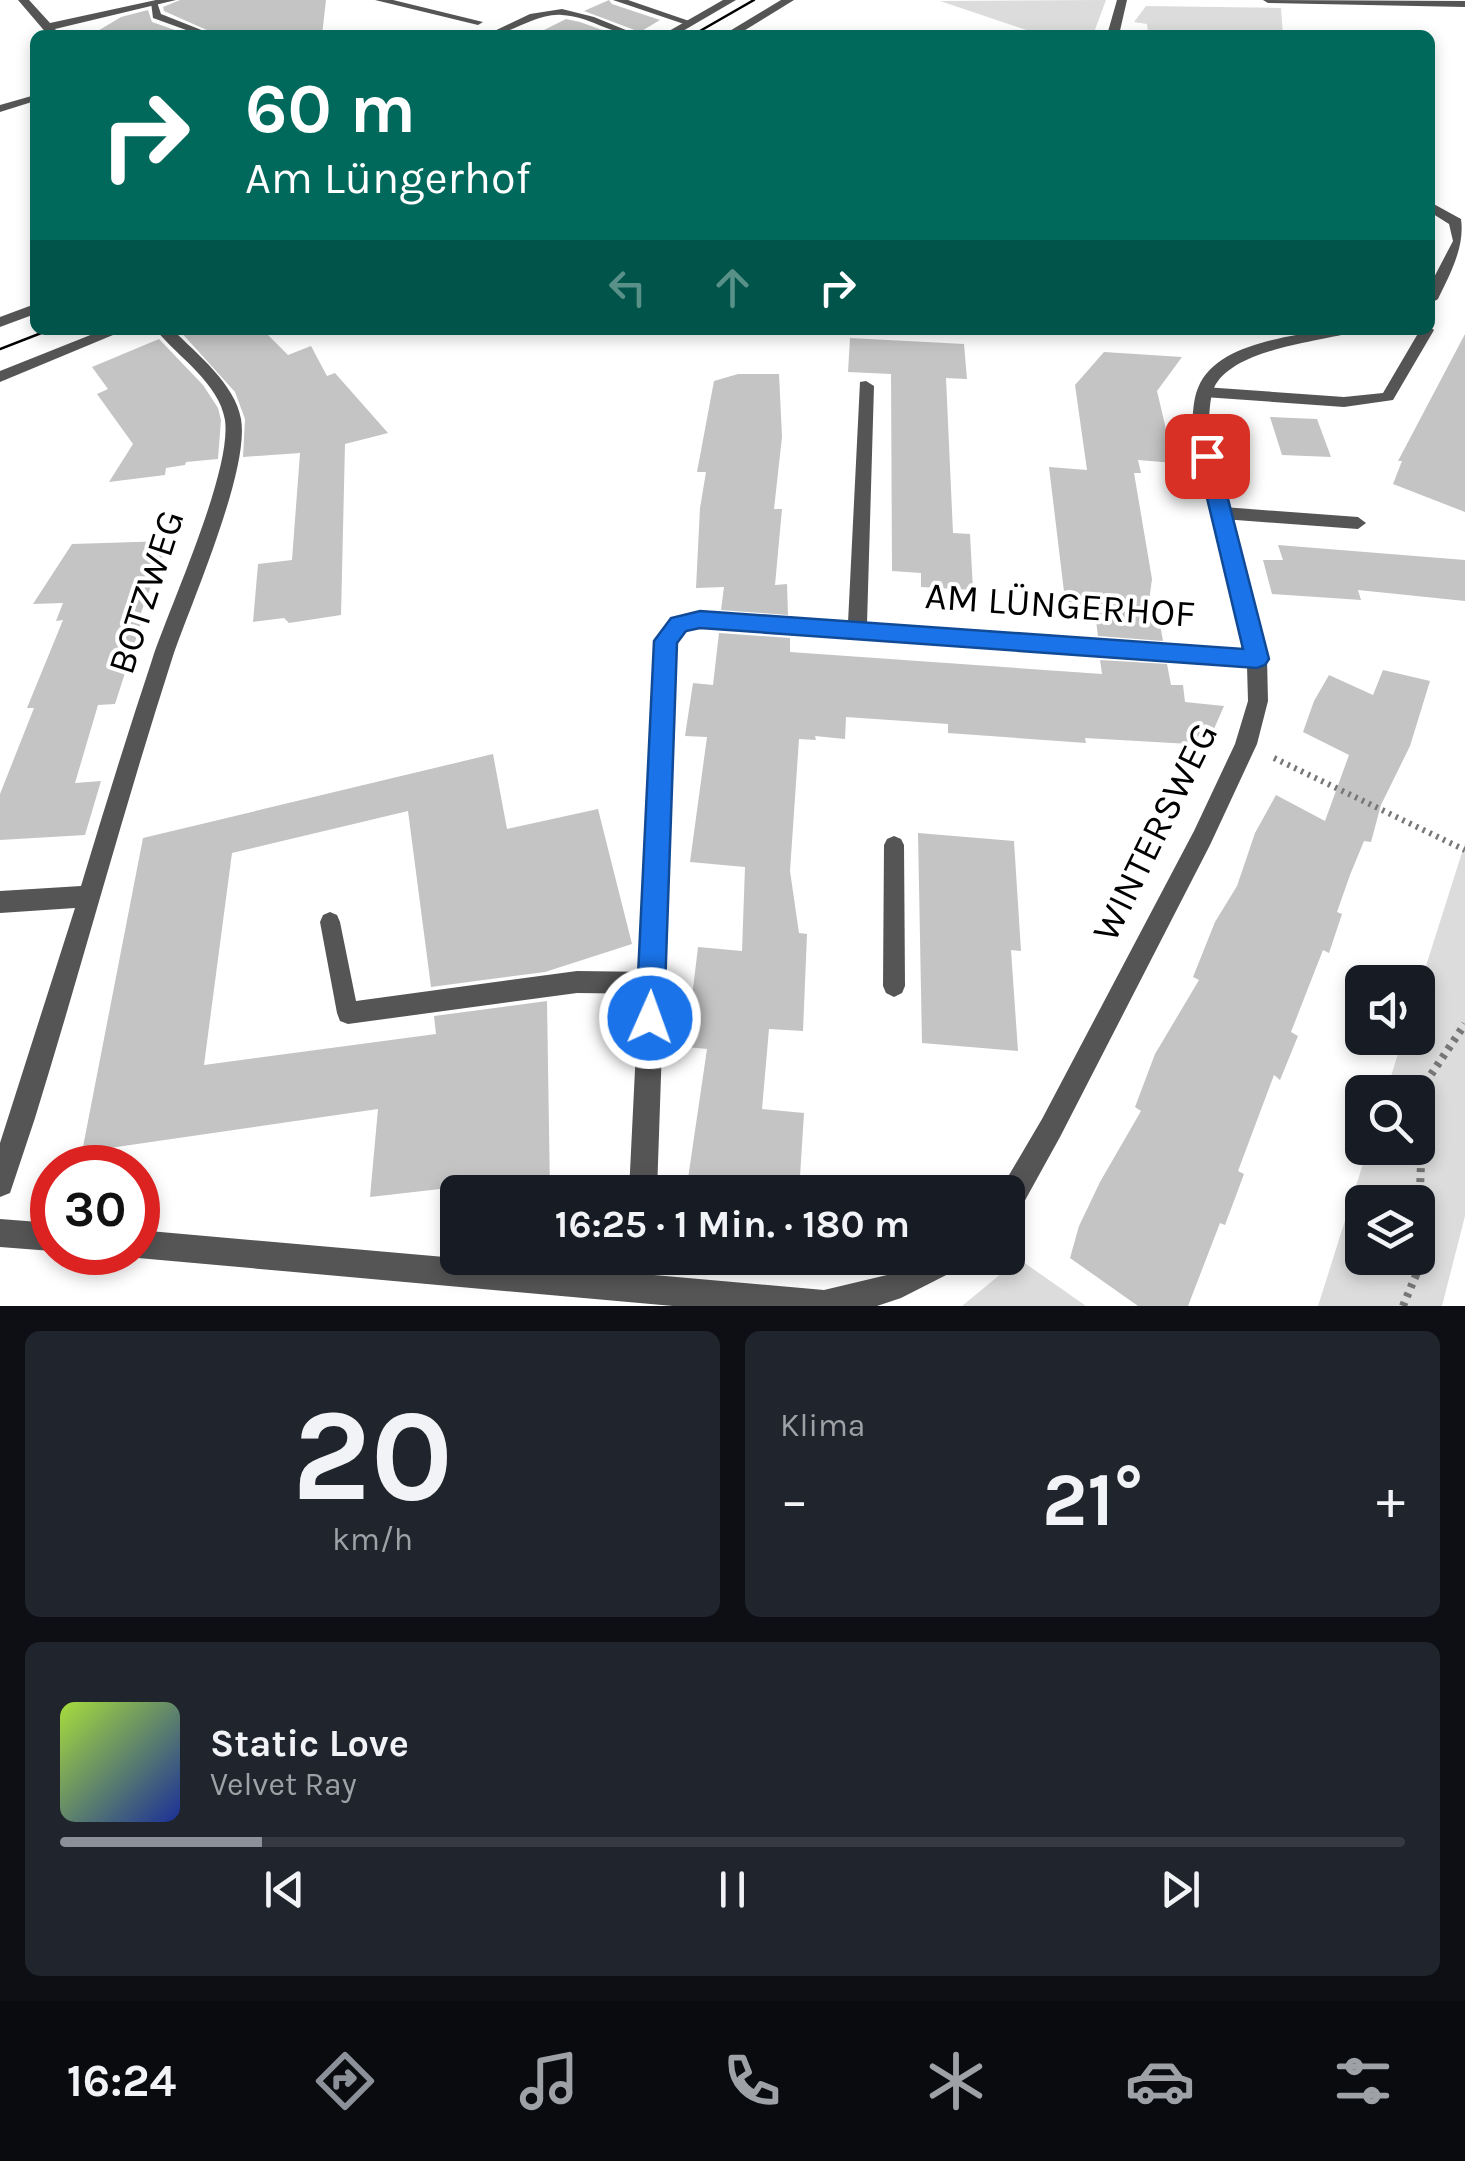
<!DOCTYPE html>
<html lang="de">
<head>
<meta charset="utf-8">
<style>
  :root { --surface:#171b24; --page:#20242c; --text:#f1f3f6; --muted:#9ea1a6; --line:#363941; --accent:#8c9099 }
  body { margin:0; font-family:Karla,sans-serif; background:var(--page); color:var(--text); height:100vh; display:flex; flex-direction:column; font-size:38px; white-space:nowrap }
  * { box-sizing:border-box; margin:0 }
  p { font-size:32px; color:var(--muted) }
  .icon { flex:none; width:55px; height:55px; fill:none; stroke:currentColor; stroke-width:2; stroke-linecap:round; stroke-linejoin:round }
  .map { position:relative; height:1306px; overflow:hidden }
  .drawer { display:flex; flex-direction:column; gap:25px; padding:25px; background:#0d0f14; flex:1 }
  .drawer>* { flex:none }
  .hud { position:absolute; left:30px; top:30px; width:1405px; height:305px; border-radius:15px; box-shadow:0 5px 15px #0003; background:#00695c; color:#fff; overflow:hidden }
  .buttons { position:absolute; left:1345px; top:965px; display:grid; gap:20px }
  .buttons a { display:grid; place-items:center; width:90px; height:90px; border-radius:15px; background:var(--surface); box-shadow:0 5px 15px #0003; font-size:50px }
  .speed { position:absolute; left:30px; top:1145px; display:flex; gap:20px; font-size:50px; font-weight:700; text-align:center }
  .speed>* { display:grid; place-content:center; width:130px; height:130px; border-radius:50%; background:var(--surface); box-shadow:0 5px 15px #0003; line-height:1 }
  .speed .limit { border:15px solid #d22; background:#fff; color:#111 }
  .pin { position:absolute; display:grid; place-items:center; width:85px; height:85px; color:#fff; margin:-42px; border-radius:20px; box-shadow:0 5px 15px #0006 }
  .me { position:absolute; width:110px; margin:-55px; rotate:2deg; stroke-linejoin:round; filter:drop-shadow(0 0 8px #0008) }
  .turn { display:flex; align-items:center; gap:35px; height:210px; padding:0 50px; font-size:45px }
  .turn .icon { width:130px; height:130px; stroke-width:2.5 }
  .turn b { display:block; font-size:70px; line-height:85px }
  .lanes { display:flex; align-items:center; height:95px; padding:0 50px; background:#0003; justify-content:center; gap:50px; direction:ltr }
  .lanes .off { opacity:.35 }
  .big { font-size:75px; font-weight:700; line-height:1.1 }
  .drawer .tile { flex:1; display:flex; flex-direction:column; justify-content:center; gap:15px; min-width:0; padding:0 35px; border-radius:15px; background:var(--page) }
  .drawer .dial { align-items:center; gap:0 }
  .dial b { font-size:130px; line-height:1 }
  .song { display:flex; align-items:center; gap:30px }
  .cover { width:120px; height:120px; border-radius:15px; background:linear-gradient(135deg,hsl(80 70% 55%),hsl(230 70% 35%)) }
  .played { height:10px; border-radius:5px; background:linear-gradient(90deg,var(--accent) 15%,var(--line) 15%) }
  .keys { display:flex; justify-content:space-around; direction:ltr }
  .heat { display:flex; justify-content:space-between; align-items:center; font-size:55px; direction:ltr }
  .drawer .tiles { flex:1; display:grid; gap:25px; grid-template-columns:1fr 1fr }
  .tile:last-child { grid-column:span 2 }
  .trip { position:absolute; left:440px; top:1175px; width:585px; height:100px; border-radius:15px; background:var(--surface); box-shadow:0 5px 15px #0003; font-weight:700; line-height:100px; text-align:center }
  .dock { display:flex; height:160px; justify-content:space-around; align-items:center; background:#090b0e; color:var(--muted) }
  .dock .icon { width:70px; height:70px }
  .dock .active { color:var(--accent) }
  .dock b { font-size:45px; color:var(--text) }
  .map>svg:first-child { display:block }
</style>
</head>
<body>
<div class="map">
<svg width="1465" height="1306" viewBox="0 0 1465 1306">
  <rect width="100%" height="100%" fill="#fff"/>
  <g fill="#dcdcdc" fill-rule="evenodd">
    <polygon points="1106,0 1093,35 1041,35 940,1"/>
    <polygon points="1146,6 1281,8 1283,35 1131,35 1148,34 1147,24 1134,22"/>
    <path d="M1465 843V1216L1442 1306H1318L1368 1148H1418V1092H1386L1403 1038H1418V991ZM1362 1202H1418V1258H1362Z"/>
    <polygon points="1019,1259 1086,1306 962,1306"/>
  </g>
  <g fill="#c4c4c4">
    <polygon points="180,0 326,0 322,35 218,35 164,11 163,7"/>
    <polygon points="609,0 612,4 660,20 640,32 584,11"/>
    <polygon points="148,10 152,22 189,35 91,35 121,17"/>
    <polygon points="566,19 580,22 616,35 534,35"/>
    <polygon points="179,330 263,330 288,355 311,346 327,376 335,373 388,433 345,444 341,615 289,623 284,618 253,622 258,564 292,560 300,453 243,457 245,419 235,392"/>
    <polygon points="1465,334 1465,512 1393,484 1402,461 1398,461"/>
    <polygon points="850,338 964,344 967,379 946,378 953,533 970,534 973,590 921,587 921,573 892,571 891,374 848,372"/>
    <polygon points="159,339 203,385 218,408 221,420 218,459 186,462 185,465 166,468 165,475 109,482 133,444 97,394 108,389 92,367"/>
    <polygon points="1104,352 1182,357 1157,391 1174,463 1138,460 1141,473 1134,473 1152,579 1147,616 1159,619 1163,641 1098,636 1095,613 1065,600 1049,467 1087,470 1075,385"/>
    <polygon points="738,374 779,374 782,437 774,509 782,509 775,585 787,584 788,615 721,610 724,587 696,588 700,508 706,472 697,472 714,381"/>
    <polygon points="1270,417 1317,419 1331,457 1282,455"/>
    <polygon points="168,541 139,618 143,617 115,704 98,705 75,783 101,781 85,835 0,840 0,794 34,708 27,708 63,620 56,621 63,603 33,604 72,544"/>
    <polygon points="1278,545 1465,560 1465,601 1358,590 1361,600 1272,594 1263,560 1283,560"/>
    <polygon points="719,633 790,638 790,652 1102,674 1100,660 1167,664 1171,685 1183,685 1185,702 1224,706 1207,745 1085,738 1086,743 948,733 948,724 846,717 845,739 815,736 816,740 799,739 790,871 799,933 807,934 803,1031 769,1029 762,1109 804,1113 799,1192 686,1192 707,1049 686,1047 698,947 742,951 745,867 690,862 707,737 685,736 693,683 713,685"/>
    <polygon points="1383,670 1430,681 1410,746 1381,805 1371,842 1364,841 1350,875 1337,912 1342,914 1329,953 1323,950 1291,1032 1298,1036 1280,1080 1274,1075 1238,1171 1244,1174 1225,1225 1220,1223 1188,1306 1138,1306 1070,1258 1079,1226 1100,1182 1141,1111 1135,1107 1155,1054 1199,980 1193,977 1215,922 1237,886 1255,833 1276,795 1325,821 1349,755 1303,732 1314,701 1329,675 1373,695"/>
    <polygon points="493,754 507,829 598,809 632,944 545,972 431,987 408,811 232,853 204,1065 436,1034 434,1016 547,1001 550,1192 493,1192 493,1183 370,1197 378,1109 82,1152 143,838"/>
    <polygon points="918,833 1014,841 1021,951 1011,950 1018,1051 922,1043"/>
  </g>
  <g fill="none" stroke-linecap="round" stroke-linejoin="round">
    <polyline stroke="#777" stroke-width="6" stroke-dasharray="2.5 5" stroke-linecap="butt" points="1274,758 1465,850"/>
    <g stroke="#777" stroke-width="8" stroke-dasharray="4 6" stroke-linecap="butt">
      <polyline points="1418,1242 1424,1085 1465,1024"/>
      <polyline points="1403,1306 1416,1275 1417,1258"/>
    </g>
    <g fill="#555" fill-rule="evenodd">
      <polygon points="375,0 393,0 483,22 478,25"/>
      <polygon points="613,0 628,0 695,23 687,25"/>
      <polygon points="151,2 157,2 161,14 214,35 200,35 153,18"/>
      <path d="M562 9 594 17 638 35C611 35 589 16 562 15 534 13 513 35 486 35L530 14Z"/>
      <polygon points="35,95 35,101 0,112 0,105"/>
      <polygon points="1430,327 1434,330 1393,400 1344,407 1204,397 1197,392 1204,387 1344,397 1383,393 1420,330 1430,330"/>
      <polygon points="1223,507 1358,517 1366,523 1358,529 1223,519 1215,513"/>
      <polygon points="894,836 901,839 904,845 905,986 902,993 894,997 886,993 883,986 884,845 887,839"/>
      <polygon points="330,912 337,915 340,922 356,1001 577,971 652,972 660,976 663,983 660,990 652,994 577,993 348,1024 340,1021 337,1013 320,922 323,915"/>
    </g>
    <g fill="#555" fill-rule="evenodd">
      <polygon points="18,0 29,0 50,23 156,0 176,0 55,29 60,35 48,35"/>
      <polygon points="1117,0 1127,0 1119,35 1107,35"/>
      <polygon points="1263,0 1465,1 1465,7 1268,3"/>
      <path d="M1430 202 1461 219C1465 247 1450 274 1438 299L1430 304V285L1453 241 1449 224 1430 212Z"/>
      <path d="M156 330H173C197 354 235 384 241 419 250 471 190 605 172 659 123 811 82 966 35 1118L10 1193 0 1197V1143L75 908 0 913V891L81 886C104 810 127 735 152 660 170 605 232 472 225 420 219 383 178 357 156 330Z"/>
      <path d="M1322 330H1353L1350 333C1315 342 1231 350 1214 388 1209 400 1210 414 1208 427L1267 659 1268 701 1257 744 1210 845 1060 1137 1018 1213 1008 1217V1192H999L1042 1119 1194 831 1235 744 1248 701 1247 666 700 628 684 631 676 642 657 1192H629L656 641 671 619 700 612 848 623 860 382 866 381 874 386 867 624 1245 650 1192 427C1193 414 1193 400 1198 388 1215 345 1283 338 1322 330Z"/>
      <polygon points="0,1219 52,1223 52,1251 0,1247"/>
      <polygon points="138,1230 626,1273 627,1258 655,1258 654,1275 824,1290 887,1275 921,1258 964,1258 960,1268 901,1298 877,1306 673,1306 138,1258 127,1252 138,1252"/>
    </g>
    <g fill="#555" fill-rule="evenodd">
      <polygon points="723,0 736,0 676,35 662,35"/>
      <polygon points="781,0 794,0 737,35 723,35"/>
      <polygon points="35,304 35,314 0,327 0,317"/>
      <polygon points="103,330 125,330 0,382 0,371"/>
    </g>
    <g stroke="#000" stroke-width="2.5">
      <polyline points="693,35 754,0"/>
      <polyline points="0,349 49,330"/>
    </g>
  </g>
  <polygon fill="#1a73e8" stroke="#114b97" stroke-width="2.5" points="1207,449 1217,456 1269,659 1265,665 1257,668 700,628 686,631 677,643 664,1018 660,1028 650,1032 640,1028 636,1018 654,641 671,618 700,611 1243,649 1197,456"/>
  <g text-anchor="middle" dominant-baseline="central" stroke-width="8" stroke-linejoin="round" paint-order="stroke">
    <g font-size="38" fill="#000" stroke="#fff">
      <text transform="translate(146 592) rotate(-72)">BOTZWEG</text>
      <text transform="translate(1060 605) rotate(4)">AM LÜNGERHOF</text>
      <text transform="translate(1155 832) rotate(-64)">WINTERSWEG</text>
    </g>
  </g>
</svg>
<div class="buttons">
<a><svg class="icon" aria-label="sound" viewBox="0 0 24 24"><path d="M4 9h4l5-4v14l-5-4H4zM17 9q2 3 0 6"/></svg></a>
<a><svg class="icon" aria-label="search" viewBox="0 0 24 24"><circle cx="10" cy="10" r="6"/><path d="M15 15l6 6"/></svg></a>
<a><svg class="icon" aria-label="layers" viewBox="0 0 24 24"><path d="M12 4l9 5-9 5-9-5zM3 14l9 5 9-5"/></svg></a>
</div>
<div class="speed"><div class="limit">30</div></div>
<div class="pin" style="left:1207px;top:456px;background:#d93025"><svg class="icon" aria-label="arrive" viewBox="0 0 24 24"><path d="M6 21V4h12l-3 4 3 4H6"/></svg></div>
<svg class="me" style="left:650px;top:1018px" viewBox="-20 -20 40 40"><circle r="17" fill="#1a73e8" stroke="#fff" stroke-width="3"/><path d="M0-11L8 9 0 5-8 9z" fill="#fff"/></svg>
<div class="trip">16:25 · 1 Min. · 180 m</div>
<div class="hud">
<div class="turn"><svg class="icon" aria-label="right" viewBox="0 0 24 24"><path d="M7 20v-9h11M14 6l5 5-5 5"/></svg><div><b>60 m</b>Am Lüngerhof</div></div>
<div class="lanes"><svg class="icon off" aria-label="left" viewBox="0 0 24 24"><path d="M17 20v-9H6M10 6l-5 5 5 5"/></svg><svg class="icon off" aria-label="ahead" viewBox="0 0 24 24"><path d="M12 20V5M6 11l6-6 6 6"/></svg><svg class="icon" aria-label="right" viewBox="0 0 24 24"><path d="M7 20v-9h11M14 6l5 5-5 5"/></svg></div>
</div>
</div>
<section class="drawer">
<div class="tiles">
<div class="tile dial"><b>20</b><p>km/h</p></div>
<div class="tile"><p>Klima</p>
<div class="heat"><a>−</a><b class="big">21°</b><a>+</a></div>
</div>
<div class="tile">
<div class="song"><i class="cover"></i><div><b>Static Love</b><p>Velvet Ray</p></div></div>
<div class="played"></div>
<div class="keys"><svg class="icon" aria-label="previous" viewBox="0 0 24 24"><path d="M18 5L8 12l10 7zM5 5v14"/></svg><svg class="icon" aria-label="pause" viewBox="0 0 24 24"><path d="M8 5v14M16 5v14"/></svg><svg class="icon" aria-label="next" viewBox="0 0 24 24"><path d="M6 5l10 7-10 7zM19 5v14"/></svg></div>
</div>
</div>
</section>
<nav class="dock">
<b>16:24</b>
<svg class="icon active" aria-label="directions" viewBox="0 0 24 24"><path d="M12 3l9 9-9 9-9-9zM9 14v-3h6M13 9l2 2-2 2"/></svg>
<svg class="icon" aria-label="music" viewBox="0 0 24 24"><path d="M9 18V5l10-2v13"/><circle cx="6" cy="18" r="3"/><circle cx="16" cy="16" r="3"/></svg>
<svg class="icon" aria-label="phone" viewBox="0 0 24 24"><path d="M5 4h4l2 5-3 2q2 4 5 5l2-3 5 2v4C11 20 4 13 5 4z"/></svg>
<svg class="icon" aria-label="climate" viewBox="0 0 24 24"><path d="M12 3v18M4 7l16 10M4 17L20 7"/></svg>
<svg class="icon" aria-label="car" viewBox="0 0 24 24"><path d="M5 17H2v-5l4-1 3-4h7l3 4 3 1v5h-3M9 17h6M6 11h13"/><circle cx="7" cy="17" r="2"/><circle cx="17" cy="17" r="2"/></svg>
<svg class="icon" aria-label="filters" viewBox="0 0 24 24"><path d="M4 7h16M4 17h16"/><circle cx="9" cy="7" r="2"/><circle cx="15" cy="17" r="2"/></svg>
</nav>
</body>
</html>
